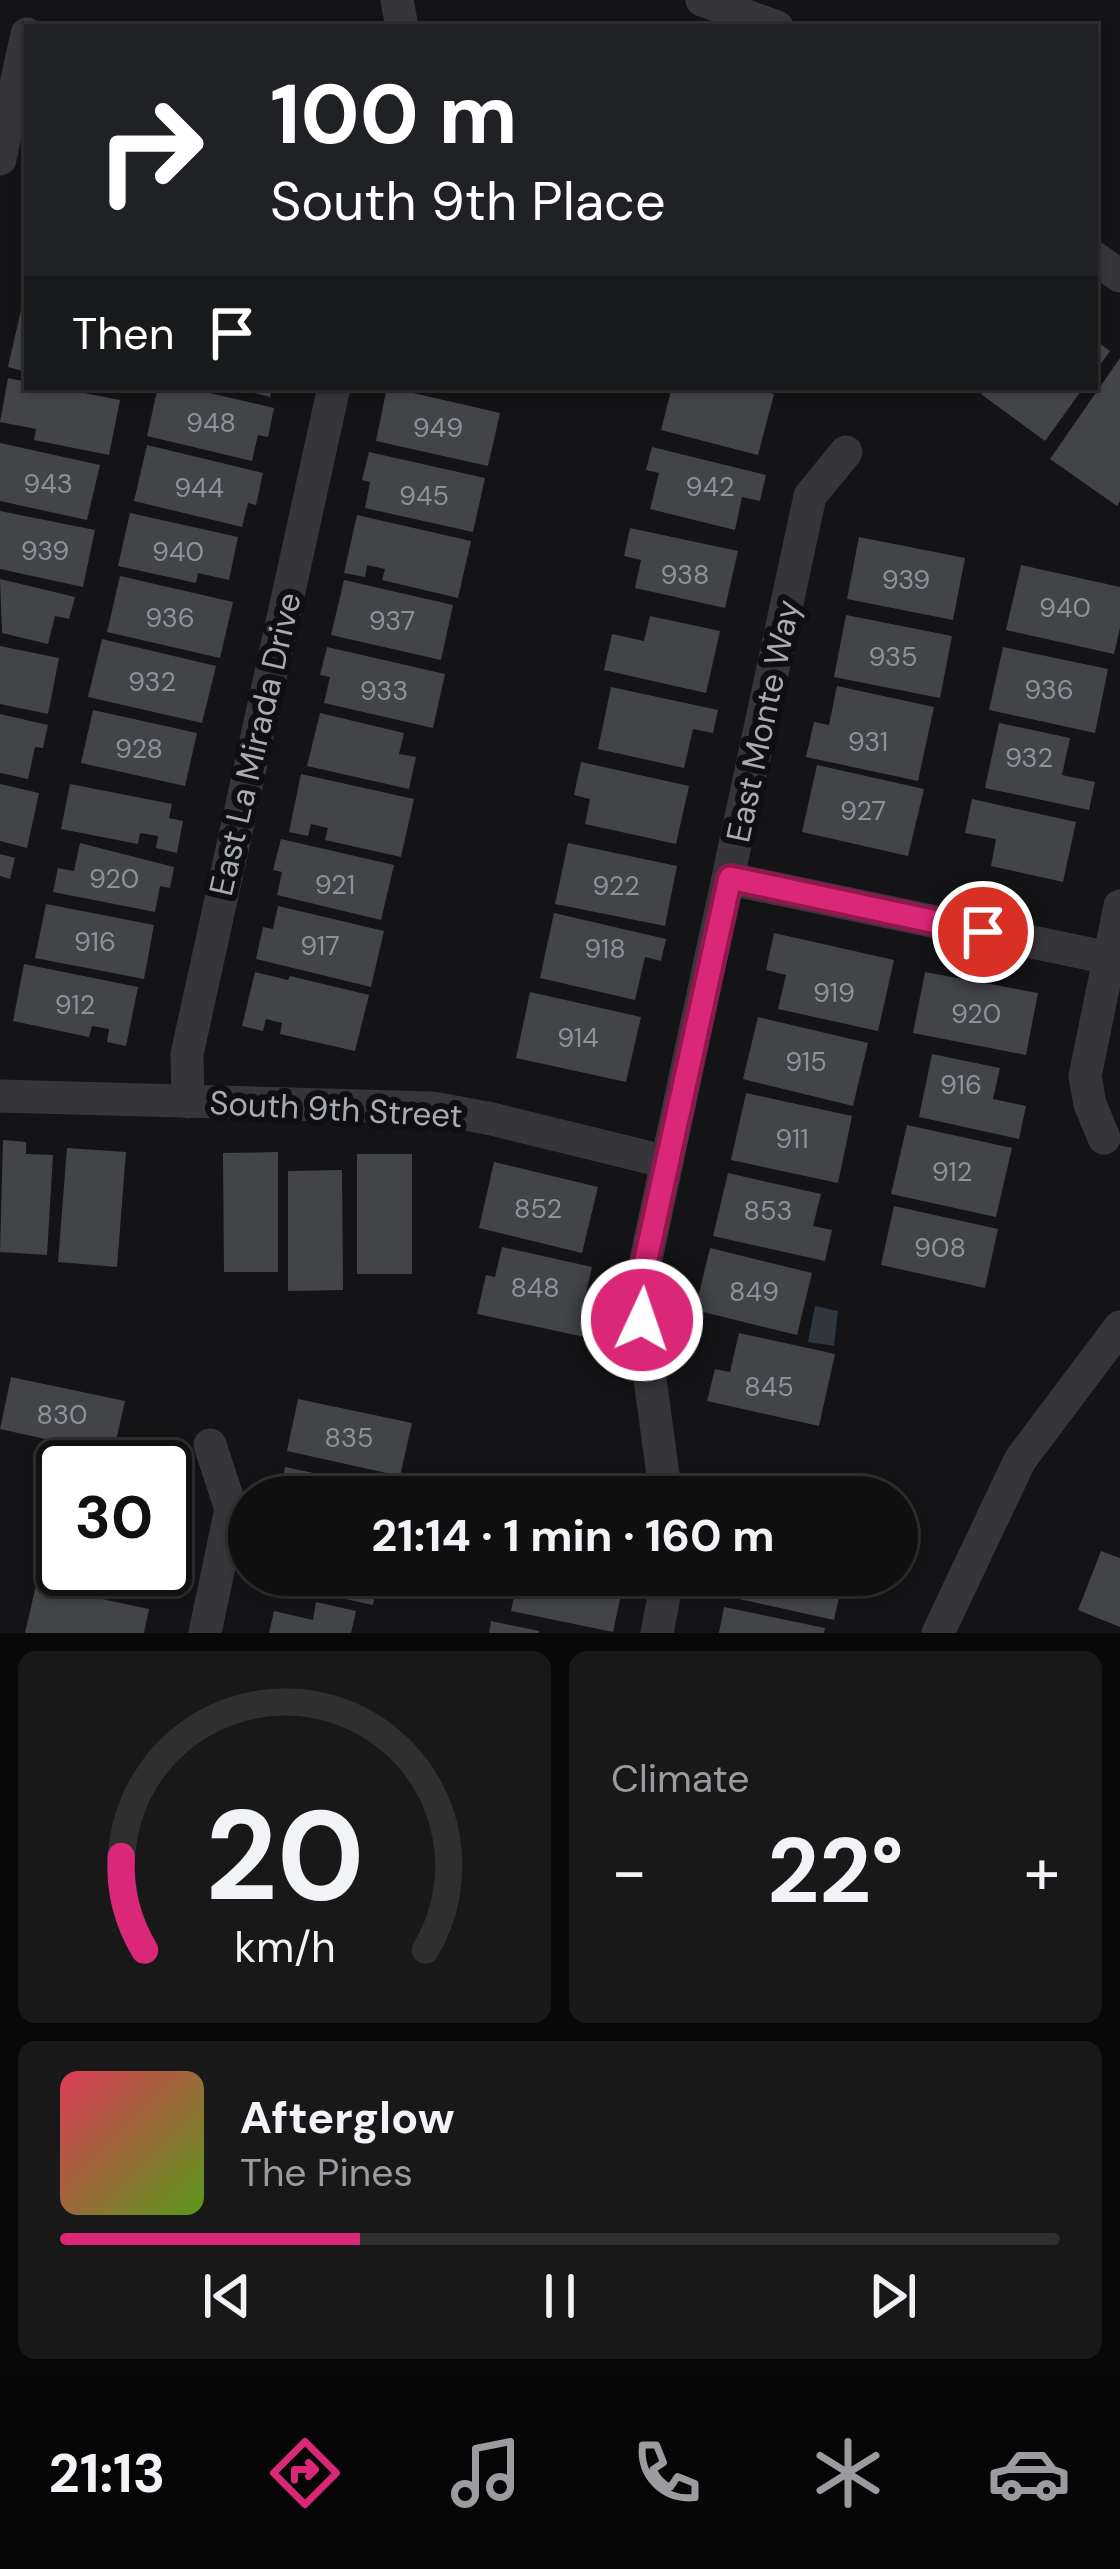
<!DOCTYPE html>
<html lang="en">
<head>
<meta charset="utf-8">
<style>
  :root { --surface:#0f0f10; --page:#181819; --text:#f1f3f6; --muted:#9b9c9f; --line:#2f2f30; --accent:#db2777 }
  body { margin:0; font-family:"DM Sans",sans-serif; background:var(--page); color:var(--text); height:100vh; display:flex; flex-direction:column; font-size:45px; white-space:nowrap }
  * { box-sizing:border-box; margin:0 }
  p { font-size:39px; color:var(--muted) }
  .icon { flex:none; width:66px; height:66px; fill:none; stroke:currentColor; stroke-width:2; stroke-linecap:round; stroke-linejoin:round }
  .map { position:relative; height:1633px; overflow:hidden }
  .details { display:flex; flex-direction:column; gap:18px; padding:18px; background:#080809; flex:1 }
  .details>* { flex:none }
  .banner { position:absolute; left:24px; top:24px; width:1074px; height:366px; border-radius:0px; box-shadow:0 3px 9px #0004,0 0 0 3px var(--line); background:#202124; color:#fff; overflow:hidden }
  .speed { position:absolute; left:36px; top:1440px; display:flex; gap:24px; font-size:60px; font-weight:700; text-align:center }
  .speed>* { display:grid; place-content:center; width:156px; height:156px; border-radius:50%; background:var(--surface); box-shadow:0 3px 9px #0004,0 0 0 3px var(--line); line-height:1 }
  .speed .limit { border:6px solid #111; border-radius:18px; background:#fff; color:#111 }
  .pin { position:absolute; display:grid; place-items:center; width:102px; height:102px; color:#fff; margin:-51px; border:6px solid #fff; border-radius:50%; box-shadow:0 3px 12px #0007 }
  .me { position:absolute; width:132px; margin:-66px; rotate:3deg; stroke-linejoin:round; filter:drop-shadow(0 0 9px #0008) }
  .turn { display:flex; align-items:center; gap:42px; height:252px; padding:0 48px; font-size:54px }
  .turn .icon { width:156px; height:156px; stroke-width:2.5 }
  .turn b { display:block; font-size:84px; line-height:102px }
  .then { display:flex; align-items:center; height:114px; padding:0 48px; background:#0003; gap:24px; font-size:45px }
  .big { font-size:90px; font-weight:700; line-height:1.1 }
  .details .widget { flex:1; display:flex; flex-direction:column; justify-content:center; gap:18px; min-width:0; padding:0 42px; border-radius:18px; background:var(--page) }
  .details .dial { align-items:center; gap:0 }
  .dial svg { height:312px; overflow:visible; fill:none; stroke:var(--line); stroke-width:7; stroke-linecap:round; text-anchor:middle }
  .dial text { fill:var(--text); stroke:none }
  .song { display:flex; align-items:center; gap:36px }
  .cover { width:144px; height:144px; border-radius:18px; background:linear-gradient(135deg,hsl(350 70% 55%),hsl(90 70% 35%)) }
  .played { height:12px; border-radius:6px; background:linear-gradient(90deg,var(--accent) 30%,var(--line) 30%) }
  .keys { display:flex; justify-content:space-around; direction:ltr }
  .heat { display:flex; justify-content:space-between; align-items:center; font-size:66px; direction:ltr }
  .details .tiles { flex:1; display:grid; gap:18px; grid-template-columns:1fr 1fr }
  .widget:last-child { grid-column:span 2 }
  .trip { position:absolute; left:228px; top:1476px; width:690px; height:120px; border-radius:60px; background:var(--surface); box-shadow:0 3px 9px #0004,0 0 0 3px var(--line); font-weight:700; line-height:120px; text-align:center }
  .tab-bar { display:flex; height:192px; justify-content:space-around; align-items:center; background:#060606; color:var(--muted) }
  .tab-bar .icon { width:84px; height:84px }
  .tab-bar .on { color:var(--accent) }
  .tab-bar b { font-size:54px; color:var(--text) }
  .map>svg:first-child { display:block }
</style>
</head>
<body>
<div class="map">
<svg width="1120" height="1633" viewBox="0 0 1120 1633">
  <rect width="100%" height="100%" fill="#141416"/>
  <polygon fill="#2f363d" points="815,1306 838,1311 834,1346 808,1342"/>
  <g fill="#434448">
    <polygon points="21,310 27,312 27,372 8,367"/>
    <polygon points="1095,340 1110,351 1095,372"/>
    <polygon points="1120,358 1120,501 1117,506 1050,459"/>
    <polygon points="8,378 27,382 27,387 53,387 120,400 109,455 34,440 36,429 0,422"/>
    <polygon points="158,387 184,387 274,408 268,437 258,435 252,461 147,436"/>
    <polygon points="233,387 273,387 270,397"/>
    <polygon points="387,387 500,413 488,466 376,441"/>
    <polygon points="672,387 745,387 774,394 758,455 661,430"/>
    <polygon points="986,387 1084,387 1045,441 981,394"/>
    <polygon points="0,443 100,465 87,520 0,501"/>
    <polygon points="147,445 263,473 256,505 248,503 242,527 134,501"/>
    <polygon points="652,447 766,475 760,501 742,497 735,530 650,509 659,473 646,470"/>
    <polygon points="369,452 485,478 473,532 365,508 370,482 362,480"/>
    <polygon points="0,511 95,530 83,587 0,569"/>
    <polygon points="130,513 238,537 229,580 198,573 196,583 118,566"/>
    <polygon points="357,515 471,541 458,598 382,580 385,569 367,565 365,577 344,573"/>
    <polygon points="630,528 738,551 725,608 635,588 641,560 624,556"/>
    <polygon points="859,537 965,558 953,620 847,599"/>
    <polygon points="1021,565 1120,587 1120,628 1114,654 1006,630"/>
    <polygon points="120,576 233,602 220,658 107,632"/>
    <polygon points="0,579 75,597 69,619 55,616 48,644 2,633"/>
    <polygon points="344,580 453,605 441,660 331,635"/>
    <polygon points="846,615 952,636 940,698 834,677"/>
    <polygon points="650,616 720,631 706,693 604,670 612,634 644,641"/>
    <polygon points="102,639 216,666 202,723 88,697"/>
    <polygon points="0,646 59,658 48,714 0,704"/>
    <polygon points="327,647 445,674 433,728 324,703 330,677 320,675"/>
    <polygon points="1003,647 1108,669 1095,733 989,710"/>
    <polygon points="837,686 934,707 918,781 806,757 814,722 829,725"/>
    <polygon points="611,687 718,710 713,733 693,729 684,768 598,749"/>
    <polygon points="93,710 197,733 185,786 81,763"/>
    <polygon points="320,713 404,733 399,754 416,757 409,789 307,766"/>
    <polygon points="0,714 48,725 43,748 35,747 28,779 0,773"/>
    <polygon points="999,723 1070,738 1062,775 1095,782 1089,810 985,788"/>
    <polygon points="581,762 689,786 676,844 585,824 590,799 574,795"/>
    <polygon points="817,765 924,789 908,856 802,832"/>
    <polygon points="301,774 414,799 401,857 325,840 328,828 311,824 308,836 289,832"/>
    <polygon points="0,784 39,793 27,848 0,841"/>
    <polygon points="70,784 172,804 169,818 183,821 177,853 156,848 158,836 140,833 138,844 61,829"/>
    <polygon points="972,799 1076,822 1063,882 991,866 996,839 965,833"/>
    <polygon points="281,839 394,865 381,920 277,895 282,872 273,870"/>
    <polygon points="80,843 174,867 170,888 160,886 155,912 53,892 58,868 74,871"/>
    <polygon points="568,843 677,866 665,926 555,904"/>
    <polygon points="0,854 15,858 10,879 0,876"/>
    <polygon points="46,904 154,925 144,979 35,958"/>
    <polygon points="278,906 384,931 371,987 256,959 263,927 273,929"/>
    <polygon points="554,913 666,939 661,961 645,957 635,1000 540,978"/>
    <polygon points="774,933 894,960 878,1031 778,1009 786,975 766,970"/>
    <polygon points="24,964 138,987 126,1046 107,1042 109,1029 92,1026 89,1037 13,1021"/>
    <polygon points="255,972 288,980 290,976 369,995 355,1051 280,1034 282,1023 266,1019 263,1031 242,1026"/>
    <polygon points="925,972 1038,993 1026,1055 913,1033"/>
    <polygon points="530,992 641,1017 626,1082 516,1058"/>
    <polygon points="758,1017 868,1043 853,1106 743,1079"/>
    <polygon points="932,1054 1000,1068 993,1099 1026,1106 1019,1139 919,1117"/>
    <polygon points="746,1093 852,1116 838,1183 731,1160"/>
    <polygon points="907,1125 1012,1148 996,1217 891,1194"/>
    <polygon points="3,1140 26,1142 26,1154 53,1155 47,1255 0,1252"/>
    <polygon points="67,1148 126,1152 117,1267 58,1262"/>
    <polygon points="278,1152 278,1272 224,1272 223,1153"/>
    <rect x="357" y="1154" width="55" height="120"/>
    <polygon points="494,1162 598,1187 582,1253 479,1228"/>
    <polygon points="342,1170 343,1290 288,1291 288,1171"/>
    <polygon points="728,1173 821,1194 813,1226 832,1230 825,1261 713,1236"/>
    <polygon points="894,1206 998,1229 985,1288 881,1265"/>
    <polygon points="502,1247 592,1267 585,1297 602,1301 594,1339 477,1314 486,1275 495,1277"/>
    <polygon points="710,1248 812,1273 797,1335 695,1310"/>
    <polygon points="739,1333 835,1354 819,1426 707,1401 715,1369 730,1372"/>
    <polygon points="11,1377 125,1401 113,1454 0,1429"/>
    <polygon points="298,1399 412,1423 400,1476 287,1451"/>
    <polygon points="49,1457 88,1465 63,1467 63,1508 40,1503"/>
    <polygon points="285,1467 399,1491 398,1497 279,1497"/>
    <polygon points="742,1475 833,1495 833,1497 736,1497"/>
    <polygon points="1101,1551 1120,1558 1120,1627 1078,1610"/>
    <polygon points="63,1569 146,1569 141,1591 62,1575"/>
    <polygon points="260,1575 379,1575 373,1605 259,1580"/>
    <polygon points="519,1575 598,1575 624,1581 613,1632 511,1611"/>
    <polygon points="726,1575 844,1575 834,1620 721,1595"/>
    <polygon points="36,1585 149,1609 144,1633 25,1633"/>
    <polygon points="316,1602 356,1611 351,1633 269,1633 274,1611 313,1620"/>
    <polygon points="724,1607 825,1628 824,1633 719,1633"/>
    <polygon points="491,1621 539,1631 539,1633 489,1633"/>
  </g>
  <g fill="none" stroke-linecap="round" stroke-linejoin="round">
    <g stroke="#36363a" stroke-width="33">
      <polyline points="397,0 402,27"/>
      <polyline points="702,0 777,27"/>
      <polyline points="0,159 27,34"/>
      <polyline points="1095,258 1120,276"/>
      <polyline points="730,879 1109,958"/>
      <polyline points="0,1096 433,1108 492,1119 667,1162"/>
      <polyline points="188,1102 187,1054 334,387"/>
      <polyline points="1104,1138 1090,1104 1085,1076 1120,906"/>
      <polyline points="666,1497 642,1320 645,1264 810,496 846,452"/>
      <polyline points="205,1633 231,1509 210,1445"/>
      <polyline points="657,1633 668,1575"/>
      <polyline points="938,1633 1020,1460 1120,1327"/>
    </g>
  </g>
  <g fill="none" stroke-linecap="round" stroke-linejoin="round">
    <g stroke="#8e194d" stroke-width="30">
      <polyline id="route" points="642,1320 645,1264 730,878 983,932"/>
    </g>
    <use href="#route" stroke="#db2777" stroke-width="21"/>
  </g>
  <g text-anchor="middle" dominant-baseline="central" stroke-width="12" stroke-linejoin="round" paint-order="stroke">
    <g font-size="27" fill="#8f9199">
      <text x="211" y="422">948</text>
      <text x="438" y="427">949</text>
      <text x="48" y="483">943</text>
      <text x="710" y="486">942</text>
      <text x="199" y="487">944</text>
      <text x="424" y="495">945</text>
      <text x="45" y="550">939</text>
      <text x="178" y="551">940</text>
      <text x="685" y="574">938</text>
      <text x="906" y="579">939</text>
      <text x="1065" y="607">940</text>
      <text x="170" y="617">936</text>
      <text x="392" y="620">937</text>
      <text x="893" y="656">935</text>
      <text x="152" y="681">932</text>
      <text x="1049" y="689">936</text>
      <text x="384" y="690">933</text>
      <text x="868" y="741">931</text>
      <text x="139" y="748">928</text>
      <text x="1029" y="757">932</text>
      <text x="863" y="810">927</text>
      <text x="114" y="878">920</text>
      <text x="335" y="884">921</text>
      <text x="616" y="885">922</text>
      <text x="95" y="941">916</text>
      <text x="320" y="945">917</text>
      <text x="605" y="948">918</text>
      <text x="834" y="992">919</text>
      <text x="75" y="1004">912</text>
      <text x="976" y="1013">920</text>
      <text x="578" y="1037">914</text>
      <text x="806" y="1061">915</text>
      <text x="961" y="1084">916</text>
      <text x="792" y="1138">911</text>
      <text x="952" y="1171">912</text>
      <text x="538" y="1208">852</text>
      <text x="768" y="1210">853</text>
      <text x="940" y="1247">908</text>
      <text x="535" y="1287">848</text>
      <text x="754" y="1291">849</text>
      <text x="769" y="1386">845</text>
      <text x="62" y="1414">830</text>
      <text x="349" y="1437">835</text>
    </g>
    <g font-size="33" fill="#a8abb4" stroke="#0f0f11">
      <text transform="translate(763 721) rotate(-78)">East Monte Way</text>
      <text transform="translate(255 744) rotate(-77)">East La Mirada Drive</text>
      <text transform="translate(336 1109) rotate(3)">South 9th Street</text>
    </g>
  </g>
</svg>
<div class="speed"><div class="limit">30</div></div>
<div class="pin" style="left:983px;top:932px;background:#d93025"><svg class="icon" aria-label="arrive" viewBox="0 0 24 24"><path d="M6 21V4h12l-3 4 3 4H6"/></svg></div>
<svg class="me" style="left:642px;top:1320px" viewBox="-20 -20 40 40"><circle r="17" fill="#db2777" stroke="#fff" stroke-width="3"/><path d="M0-11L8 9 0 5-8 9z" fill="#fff"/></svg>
<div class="trip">21:14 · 1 min · 160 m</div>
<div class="banner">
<div class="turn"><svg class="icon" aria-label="right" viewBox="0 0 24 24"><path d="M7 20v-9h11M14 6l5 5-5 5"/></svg><div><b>100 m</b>South 9th Place</div></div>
<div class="then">Then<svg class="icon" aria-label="arrive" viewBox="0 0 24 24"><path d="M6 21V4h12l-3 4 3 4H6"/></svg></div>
</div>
</div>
<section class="details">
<div class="tiles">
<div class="widget dial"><svg viewBox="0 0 100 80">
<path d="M14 69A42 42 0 1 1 86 69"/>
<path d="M14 69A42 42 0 0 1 8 45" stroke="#db2777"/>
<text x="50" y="56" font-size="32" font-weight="700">20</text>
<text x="50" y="72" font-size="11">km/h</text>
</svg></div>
<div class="widget"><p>Climate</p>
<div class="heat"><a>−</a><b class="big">22°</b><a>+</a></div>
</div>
<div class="widget">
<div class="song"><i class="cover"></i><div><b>Afterglow</b><p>The Pines</p></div></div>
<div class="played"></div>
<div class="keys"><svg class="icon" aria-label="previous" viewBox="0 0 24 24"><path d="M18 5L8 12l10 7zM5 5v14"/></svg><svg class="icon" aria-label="pause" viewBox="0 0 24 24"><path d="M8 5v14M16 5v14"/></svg><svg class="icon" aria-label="next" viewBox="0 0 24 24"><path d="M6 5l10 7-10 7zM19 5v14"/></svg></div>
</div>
</div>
</section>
<nav class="tab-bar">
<b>21:13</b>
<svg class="icon on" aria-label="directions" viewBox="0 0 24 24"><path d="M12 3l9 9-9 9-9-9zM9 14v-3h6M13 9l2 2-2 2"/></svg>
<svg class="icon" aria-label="music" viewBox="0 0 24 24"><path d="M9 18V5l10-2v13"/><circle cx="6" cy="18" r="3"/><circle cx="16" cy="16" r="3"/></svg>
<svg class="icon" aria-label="phone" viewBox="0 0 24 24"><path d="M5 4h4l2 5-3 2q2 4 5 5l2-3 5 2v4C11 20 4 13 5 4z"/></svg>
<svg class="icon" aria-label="climate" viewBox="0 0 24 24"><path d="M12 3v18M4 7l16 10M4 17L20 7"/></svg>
<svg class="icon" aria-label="car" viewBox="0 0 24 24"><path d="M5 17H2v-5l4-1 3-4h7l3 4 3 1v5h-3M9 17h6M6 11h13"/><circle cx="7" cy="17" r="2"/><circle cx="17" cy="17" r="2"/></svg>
</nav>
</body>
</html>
